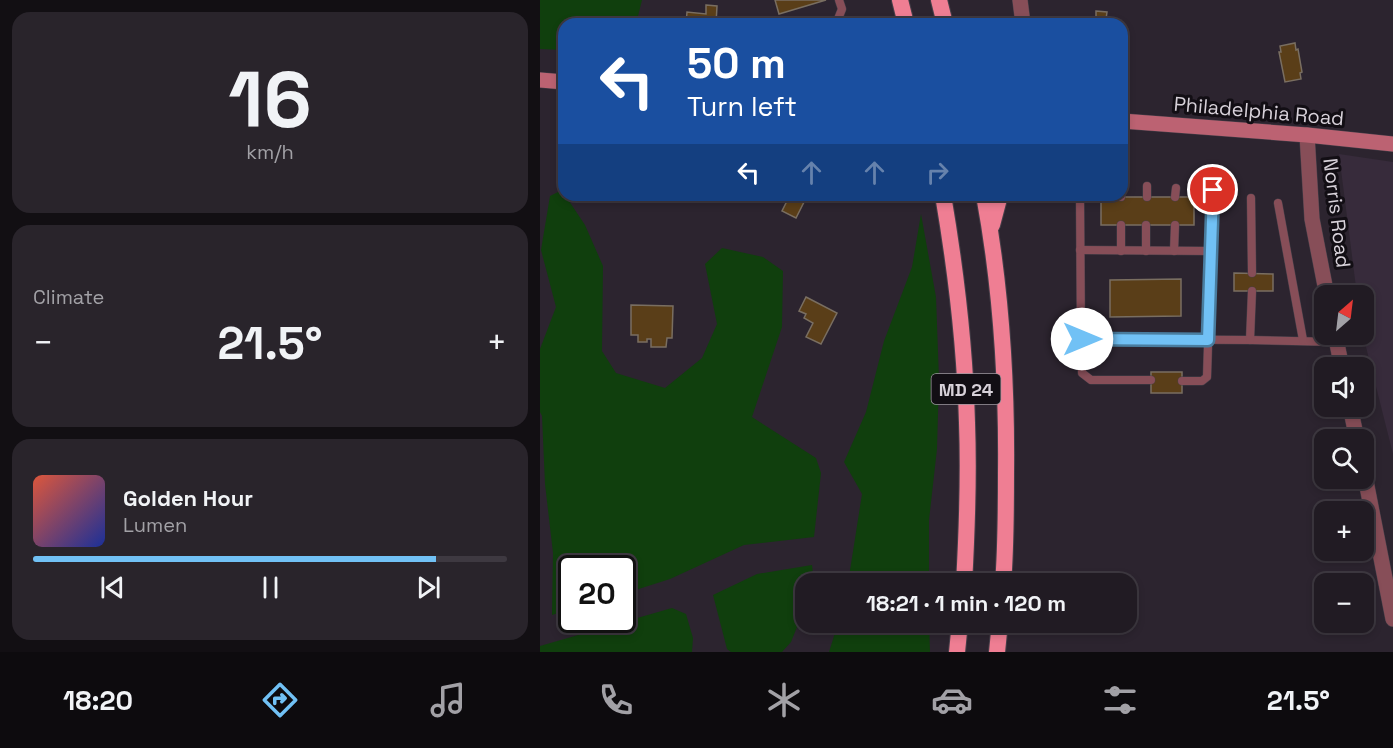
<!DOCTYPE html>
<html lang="en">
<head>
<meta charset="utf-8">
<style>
  :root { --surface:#211b23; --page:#29242b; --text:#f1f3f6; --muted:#a2a1a6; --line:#3e3941; --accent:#71c1f5 }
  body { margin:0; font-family:"Space Grotesk",sans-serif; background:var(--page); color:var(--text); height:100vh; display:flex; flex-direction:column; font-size:22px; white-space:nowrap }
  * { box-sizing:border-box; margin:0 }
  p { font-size:20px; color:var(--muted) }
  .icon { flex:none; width:33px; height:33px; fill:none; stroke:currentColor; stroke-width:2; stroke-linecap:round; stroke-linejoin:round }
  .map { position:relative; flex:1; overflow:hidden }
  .panel { display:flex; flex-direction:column; gap:12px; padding:12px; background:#120f13; width:540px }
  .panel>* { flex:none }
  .guide { position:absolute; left:18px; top:18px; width:570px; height:183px; border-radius:18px; box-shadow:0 3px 9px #0003,0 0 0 2px var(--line); background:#1a4fa0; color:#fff; overflow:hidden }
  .needle { width:39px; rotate:28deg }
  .tools { position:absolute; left:774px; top:285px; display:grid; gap:12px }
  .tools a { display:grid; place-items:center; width:60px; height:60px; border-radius:12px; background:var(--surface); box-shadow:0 3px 9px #0003,0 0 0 2px var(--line); font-size:30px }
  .speed { position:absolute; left:18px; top:555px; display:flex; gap:12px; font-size:30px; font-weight:700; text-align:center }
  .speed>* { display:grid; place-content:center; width:78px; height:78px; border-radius:50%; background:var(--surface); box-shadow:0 3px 9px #0003,0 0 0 2px var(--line); line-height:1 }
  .speed .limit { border:3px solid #111; border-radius:9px; background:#fff; color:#111 }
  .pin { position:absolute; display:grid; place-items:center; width:51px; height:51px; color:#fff; margin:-26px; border:3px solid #fff; border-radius:50%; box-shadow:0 2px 6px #0007 }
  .me { position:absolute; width:66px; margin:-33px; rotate:90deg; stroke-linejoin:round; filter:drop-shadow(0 0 4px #0008) }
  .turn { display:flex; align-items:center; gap:21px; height:126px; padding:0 30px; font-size:27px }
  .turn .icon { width:78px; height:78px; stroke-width:2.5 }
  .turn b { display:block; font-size:42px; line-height:51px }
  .lanes { display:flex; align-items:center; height:57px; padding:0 30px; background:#0003; justify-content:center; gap:30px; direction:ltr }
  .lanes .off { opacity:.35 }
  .big { font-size:45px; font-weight:700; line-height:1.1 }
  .panel .card { flex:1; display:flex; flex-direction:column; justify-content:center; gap:9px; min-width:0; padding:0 21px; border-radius:18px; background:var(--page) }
  .panel .dial { align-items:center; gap:0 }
  .dial b { font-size:78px; line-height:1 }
  .song { display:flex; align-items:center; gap:18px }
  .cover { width:72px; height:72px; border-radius:9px; background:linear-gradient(135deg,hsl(10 70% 55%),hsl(230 70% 35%)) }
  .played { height:6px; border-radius:3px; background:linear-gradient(90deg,var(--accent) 85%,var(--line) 85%) }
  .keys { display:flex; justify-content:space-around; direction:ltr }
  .heat { display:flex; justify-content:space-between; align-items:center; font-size:33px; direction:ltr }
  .trip { position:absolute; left:255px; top:573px; width:342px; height:60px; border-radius:18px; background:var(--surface); box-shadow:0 3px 9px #0003,0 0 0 2px var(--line); font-weight:700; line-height:60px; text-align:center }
  .menu { display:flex; height:96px; justify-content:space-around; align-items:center; background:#0d0b0e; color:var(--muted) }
  .menu .icon { width:42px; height:42px }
  .menu .active { color:var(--accent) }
  .menu b { font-size:27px; color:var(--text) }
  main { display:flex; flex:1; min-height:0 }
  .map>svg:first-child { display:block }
</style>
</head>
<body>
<main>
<section class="panel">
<div class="card dial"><b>16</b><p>km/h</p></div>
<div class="card"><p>Climate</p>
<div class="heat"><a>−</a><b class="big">21.5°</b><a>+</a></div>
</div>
<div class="card">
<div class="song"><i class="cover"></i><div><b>Golden Hour</b><p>Lumen</p></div></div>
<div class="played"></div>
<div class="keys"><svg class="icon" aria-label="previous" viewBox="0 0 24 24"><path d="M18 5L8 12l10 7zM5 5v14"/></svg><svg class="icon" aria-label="pause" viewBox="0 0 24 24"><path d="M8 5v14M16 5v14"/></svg><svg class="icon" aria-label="next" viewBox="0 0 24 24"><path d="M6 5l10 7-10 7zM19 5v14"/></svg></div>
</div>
</section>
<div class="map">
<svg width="853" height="652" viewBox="0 0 853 652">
  <rect width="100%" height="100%" fill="#2c242f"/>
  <polygon fill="#372b3b" points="799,154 853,162 853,454 823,335 824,296 817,295"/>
  <g fill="#103f0d">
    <polygon points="0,0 102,0 96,24 24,24 24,50 0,49"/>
    <polygon points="22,190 24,195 25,195 45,225 63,266 62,351 76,373 125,388 162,358 177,324 165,264 182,248 223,257 243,271 242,327 212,417 276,458 281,473 274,537 204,545 130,579 83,594 82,568 32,568 31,609 12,615 13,553 5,484 2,416 0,412 0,349 16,307 1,250 10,196"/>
    <polygon points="381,214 396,297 399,379 397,449 389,520 389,583 308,583 322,494 304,462 326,412 344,341 372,267"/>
    <polygon points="272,565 274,583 266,584 265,607 251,642 242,652 191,652 187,649 173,595 217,574"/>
    <polygon points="132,608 146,614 153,638 152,652 0,652 0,646"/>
    <polygon points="298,623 389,623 390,652 289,652"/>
  </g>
  <g fill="#5a3e18" stroke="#796e61" stroke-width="1.5">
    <polygon points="235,0 286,0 239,14"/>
    <polygon points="166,5 177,6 176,24 146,24 147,12 166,14"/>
    <polygon points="556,11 567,12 566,19 556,19"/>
    <polygon points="755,43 756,50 758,49 762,72 760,73 761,79 745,82 739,52 741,52 740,46"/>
    <polygon points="250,195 254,195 265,200 256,218 242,211"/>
    <rect x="561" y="197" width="93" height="28"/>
    <polygon points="694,273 733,274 733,291 694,291"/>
    <polygon points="641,279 641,316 570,317 570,280"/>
    <polygon points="266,297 297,313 281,344 266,337 273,323 264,318 266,314 259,311"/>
    <polygon points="91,305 133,306 132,338 127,338 126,347 111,347 111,339 107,339 107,342 98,342 98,335 91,335"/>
    <rect x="611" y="372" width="31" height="21"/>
  </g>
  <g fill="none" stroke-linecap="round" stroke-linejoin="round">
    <g stroke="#47404a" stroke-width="9">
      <g id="service">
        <polyline points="296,24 302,9 299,0"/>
        <polyline points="607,186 607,197"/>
        <polyline points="540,195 541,339 710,340 797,342"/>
        <polyline points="581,197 581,195"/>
        <polyline points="635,197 636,188"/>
        <polyline points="711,198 712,273"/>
        <polyline points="738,203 763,340"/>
        <polyline points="540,250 671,251"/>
        <polyline points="581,251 581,225"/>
        <polyline points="606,251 606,225"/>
        <polyline points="634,251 635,225"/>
        <polyline points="541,339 542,373 551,380 611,380"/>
        <polyline points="710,340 712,291"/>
        <polyline points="642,381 662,381 667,377 673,190"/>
      </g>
    </g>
    <g stroke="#47404a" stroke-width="16">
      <g id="minor">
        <polyline points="480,0 483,24"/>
        <polyline points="767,135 772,219 787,296"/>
        <polyline points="795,334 802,368"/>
        <polyline points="810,406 817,440"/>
        <polyline points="824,471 853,619"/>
      </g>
    </g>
    <g stroke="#47404a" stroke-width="16">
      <g id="secondary">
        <polyline points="0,80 24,82"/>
        <polyline points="582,121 767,135 853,144"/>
      </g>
    </g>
    <g stroke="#47404a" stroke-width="18">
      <g id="trunk">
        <polyline points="360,0 366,24"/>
        <polyline points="399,0 405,24"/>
        <path d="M403 195C416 271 425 346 427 423 429 476 427 530 424 584"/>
        <path d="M444 195C461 287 467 381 466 473 466 510 466 547 463 584"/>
        <polyline points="452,225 460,195"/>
        <polyline points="417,652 420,622"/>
        <polyline points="457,652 460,622"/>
      </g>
    </g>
    <use href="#service" stroke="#874e58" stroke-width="8"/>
    <use href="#minor" stroke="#874e58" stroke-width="15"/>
    <use href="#secondary" stroke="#bc6272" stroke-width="15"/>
    <use href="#trunk" stroke="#ef7e93" stroke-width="16"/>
  </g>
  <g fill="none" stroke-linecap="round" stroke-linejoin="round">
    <g stroke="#497d9f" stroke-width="15">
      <polyline id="route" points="542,339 668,340 673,190"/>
    </g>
    <use href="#route" stroke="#71c1f5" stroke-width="10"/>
  </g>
  <g text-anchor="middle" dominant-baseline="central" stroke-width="6" stroke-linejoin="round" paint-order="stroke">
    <rect fill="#120e14" stroke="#9c969e" stroke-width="1.5" x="391.5" y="374" width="69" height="30" rx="4.5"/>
    <g font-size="18" font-weight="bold" fill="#d7d1d9">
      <text x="426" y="389">MD 24</text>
    </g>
    <g font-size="20" fill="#d7d1d9" stroke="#120e14">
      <text transform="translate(719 111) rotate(5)">Philadelphia Road</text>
      <text transform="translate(797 213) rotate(83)">Norris Road</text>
    </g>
  </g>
</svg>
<div class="tools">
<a><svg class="needle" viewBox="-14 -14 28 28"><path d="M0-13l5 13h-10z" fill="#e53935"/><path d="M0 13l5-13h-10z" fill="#a2a1a6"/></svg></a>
<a><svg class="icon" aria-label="sound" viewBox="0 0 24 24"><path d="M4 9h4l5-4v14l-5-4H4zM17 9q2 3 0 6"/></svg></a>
<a><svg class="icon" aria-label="search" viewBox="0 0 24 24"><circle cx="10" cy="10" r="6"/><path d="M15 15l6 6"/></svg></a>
<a>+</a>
<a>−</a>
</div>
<div class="speed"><div class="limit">20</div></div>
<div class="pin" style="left:673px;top:190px;background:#d93025"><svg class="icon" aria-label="arrive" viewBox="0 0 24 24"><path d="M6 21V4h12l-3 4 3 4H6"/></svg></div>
<svg class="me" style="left:542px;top:339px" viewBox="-20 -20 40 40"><circle r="19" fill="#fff"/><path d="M0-13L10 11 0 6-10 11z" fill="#71c1f5"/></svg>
<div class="trip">18:21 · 1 min · 120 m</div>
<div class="guide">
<div class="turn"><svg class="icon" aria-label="left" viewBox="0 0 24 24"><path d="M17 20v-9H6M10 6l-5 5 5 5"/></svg><div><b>50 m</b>Turn left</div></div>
<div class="lanes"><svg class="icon" aria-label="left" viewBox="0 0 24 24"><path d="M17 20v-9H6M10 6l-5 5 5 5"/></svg><svg class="icon off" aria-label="ahead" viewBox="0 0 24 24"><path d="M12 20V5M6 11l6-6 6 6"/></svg><svg class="icon off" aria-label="ahead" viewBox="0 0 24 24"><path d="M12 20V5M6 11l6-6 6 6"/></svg><svg class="icon off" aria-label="right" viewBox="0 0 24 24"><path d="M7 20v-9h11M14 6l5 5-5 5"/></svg></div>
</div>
</div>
</main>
<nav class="menu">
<b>18:20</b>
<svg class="icon active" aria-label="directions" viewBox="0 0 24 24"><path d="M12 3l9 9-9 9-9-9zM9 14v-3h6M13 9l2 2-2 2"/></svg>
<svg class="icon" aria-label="music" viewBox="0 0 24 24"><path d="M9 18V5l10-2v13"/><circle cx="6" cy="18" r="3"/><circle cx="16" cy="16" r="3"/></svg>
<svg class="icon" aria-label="phone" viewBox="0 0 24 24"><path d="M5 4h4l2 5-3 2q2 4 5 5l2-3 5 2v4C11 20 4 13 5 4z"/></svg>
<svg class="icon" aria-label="climate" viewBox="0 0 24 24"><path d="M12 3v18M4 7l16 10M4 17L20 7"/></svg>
<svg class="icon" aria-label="car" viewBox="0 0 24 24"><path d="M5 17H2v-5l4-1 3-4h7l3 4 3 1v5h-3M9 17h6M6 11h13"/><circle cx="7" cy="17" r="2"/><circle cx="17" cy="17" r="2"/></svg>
<svg class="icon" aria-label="filters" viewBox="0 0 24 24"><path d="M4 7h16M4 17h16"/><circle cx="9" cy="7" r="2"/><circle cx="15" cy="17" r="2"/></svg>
<b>21.5°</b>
</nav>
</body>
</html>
